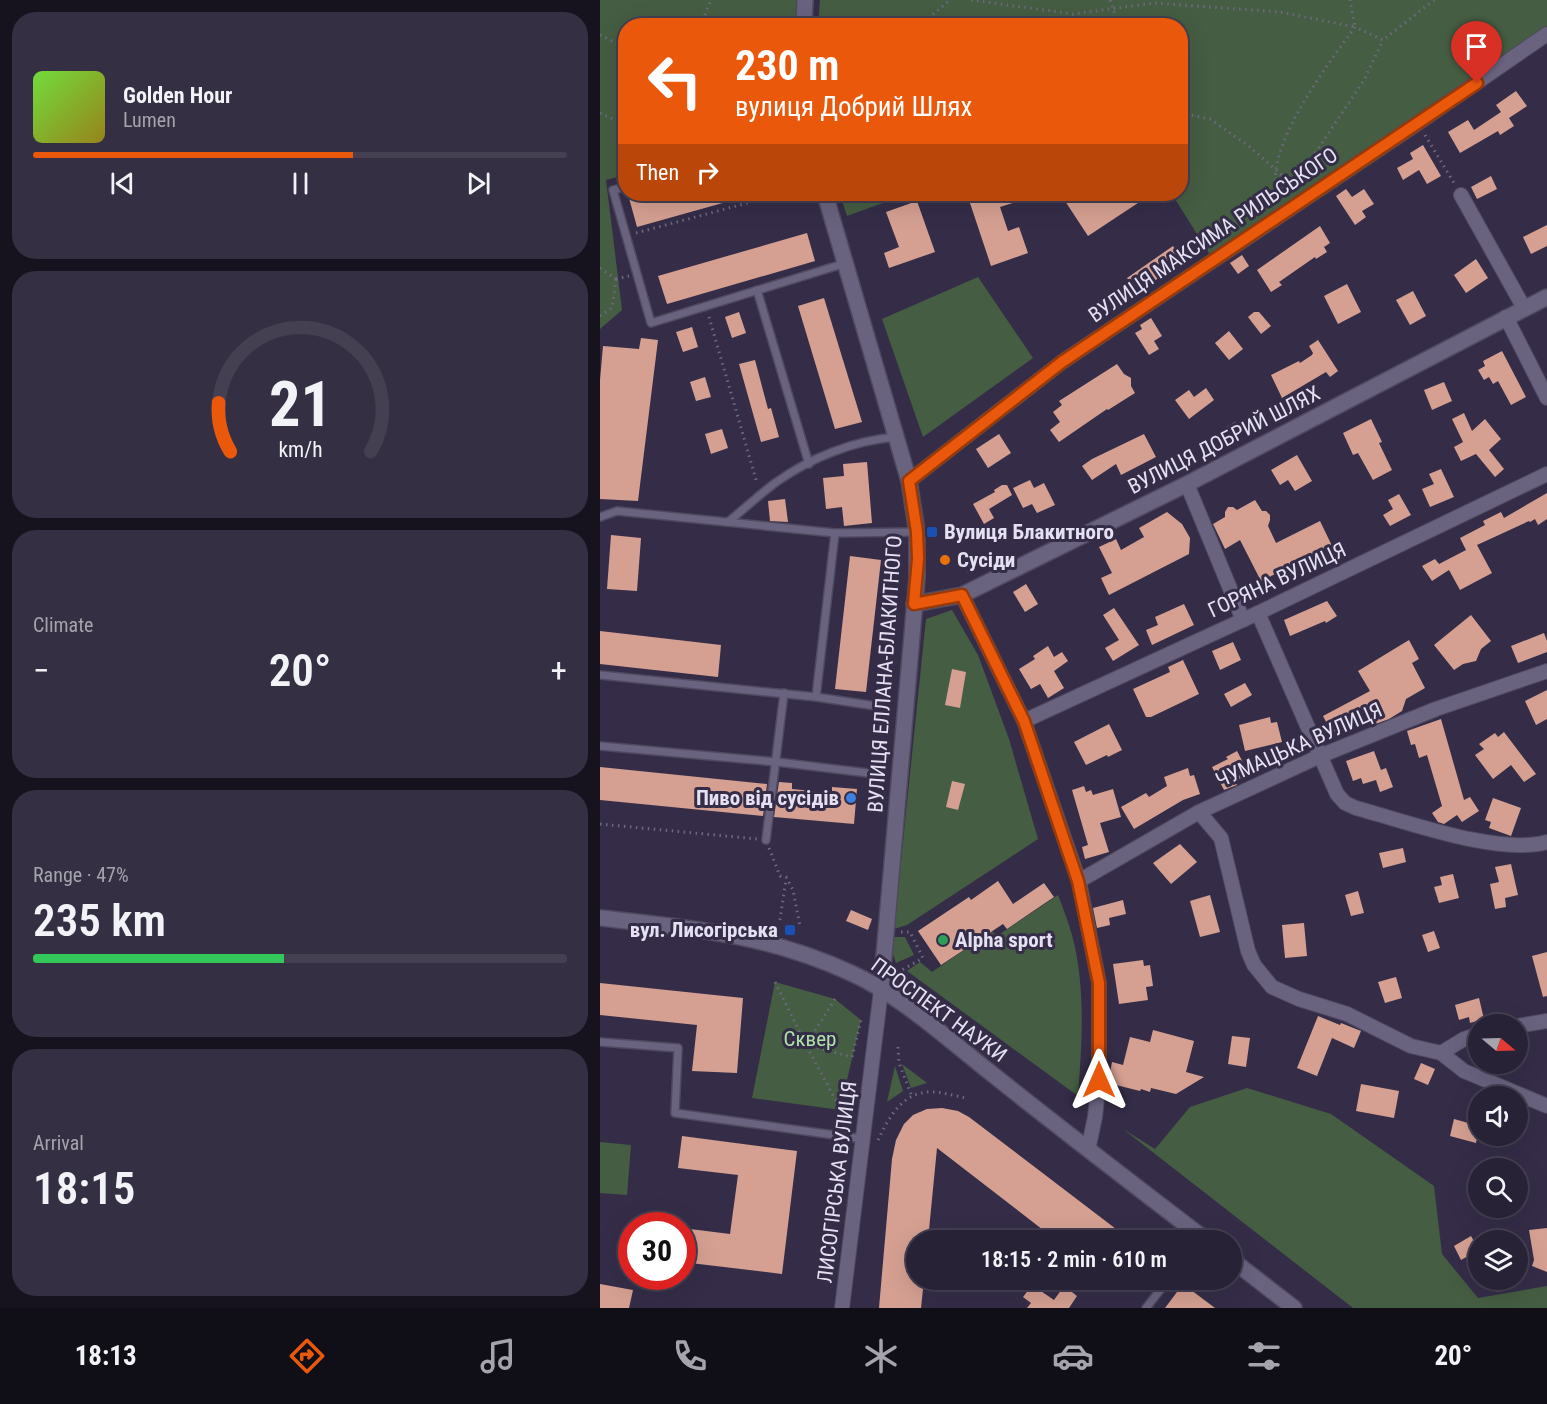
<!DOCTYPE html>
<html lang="en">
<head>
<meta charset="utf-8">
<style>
  :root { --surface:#282236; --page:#342f42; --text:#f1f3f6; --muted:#a5a4ad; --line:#443f51; --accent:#ea580c }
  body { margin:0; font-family:"Roboto Condensed",sans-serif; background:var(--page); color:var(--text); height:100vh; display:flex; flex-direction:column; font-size:22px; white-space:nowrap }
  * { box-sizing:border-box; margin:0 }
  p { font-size:20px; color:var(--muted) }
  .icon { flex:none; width:33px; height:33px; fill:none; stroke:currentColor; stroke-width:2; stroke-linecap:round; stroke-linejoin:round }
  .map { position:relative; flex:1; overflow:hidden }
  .drawer { display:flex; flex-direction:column; gap:12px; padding:12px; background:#16131e; width:600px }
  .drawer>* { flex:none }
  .banner { position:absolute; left:18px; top:18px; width:570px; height:183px; border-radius:24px; box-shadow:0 6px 24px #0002,0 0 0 2px var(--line); background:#ea580c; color:#fff; overflow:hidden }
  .needle { width:39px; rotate:109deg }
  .controls { position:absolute; left:868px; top:1014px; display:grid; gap:12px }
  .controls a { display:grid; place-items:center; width:60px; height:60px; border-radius:50%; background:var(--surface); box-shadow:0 6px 24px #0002,0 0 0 2px var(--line); font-size:30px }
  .speed { position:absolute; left:18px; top:1212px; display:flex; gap:12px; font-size:30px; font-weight:700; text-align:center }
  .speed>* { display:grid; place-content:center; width:78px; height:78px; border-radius:50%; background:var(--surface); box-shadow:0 6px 24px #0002,0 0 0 2px var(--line); line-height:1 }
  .speed .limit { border:9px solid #d22; background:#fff; color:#111 }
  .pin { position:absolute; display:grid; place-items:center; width:51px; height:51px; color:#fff; margin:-62px -26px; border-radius:50% 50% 50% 0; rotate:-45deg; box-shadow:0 0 6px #0007 }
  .pin .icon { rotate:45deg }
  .me { position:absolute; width:66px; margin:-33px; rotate:0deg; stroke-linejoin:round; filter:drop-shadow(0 0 4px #0008) }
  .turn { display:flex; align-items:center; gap:21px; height:126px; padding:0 18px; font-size:27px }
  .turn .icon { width:78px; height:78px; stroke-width:2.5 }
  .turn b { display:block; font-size:42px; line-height:51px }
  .then { display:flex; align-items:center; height:57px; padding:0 18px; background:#0003; gap:12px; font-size:22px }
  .big { font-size:45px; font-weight:600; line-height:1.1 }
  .drawer .widget { flex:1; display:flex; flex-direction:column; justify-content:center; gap:9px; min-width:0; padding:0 21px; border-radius:24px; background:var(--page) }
  .drawer .dial { align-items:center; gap:0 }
  .dial svg { height:156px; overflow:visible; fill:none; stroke:var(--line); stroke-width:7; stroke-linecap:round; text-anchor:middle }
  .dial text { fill:var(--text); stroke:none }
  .song { display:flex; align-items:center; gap:18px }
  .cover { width:72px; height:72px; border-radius:9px; background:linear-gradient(135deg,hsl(100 70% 55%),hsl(50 70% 35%)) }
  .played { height:6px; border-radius:3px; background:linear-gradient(90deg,var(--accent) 60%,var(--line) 60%) }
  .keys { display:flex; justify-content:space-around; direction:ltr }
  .heat { display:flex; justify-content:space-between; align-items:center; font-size:33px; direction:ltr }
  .charge { height:9px; border-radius:4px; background:linear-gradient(90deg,#34c759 47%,var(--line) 0) }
  .trip { position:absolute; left:306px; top:1230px; width:336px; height:60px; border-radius:30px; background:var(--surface); box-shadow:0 6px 24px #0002,0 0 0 2px var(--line); font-weight:600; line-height:60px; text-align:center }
  .tab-bar { display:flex; height:96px; justify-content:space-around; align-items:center; background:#100e16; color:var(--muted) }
  .tab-bar .icon { width:42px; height:42px }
  .tab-bar .selected { color:var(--accent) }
  .tab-bar b { font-size:27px; color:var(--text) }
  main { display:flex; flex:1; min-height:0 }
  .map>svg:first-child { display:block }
</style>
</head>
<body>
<main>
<section class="drawer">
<div class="widget">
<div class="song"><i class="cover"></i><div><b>Golden Hour</b><p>Lumen</p></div></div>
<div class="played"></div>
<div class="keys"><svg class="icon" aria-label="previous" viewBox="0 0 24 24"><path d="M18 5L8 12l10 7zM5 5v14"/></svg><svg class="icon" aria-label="pause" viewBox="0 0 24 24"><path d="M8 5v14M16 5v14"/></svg><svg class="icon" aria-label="next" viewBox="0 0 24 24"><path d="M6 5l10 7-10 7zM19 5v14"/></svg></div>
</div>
<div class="widget dial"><svg viewBox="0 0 100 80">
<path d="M14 69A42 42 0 1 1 86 69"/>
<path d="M14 69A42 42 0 0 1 8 44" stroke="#ea580c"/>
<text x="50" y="56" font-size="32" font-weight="700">21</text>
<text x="50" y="72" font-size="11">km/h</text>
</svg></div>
<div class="widget"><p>Climate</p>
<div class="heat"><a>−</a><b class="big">20°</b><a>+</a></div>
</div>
<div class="widget"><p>Range · 47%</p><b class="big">235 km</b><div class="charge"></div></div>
<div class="widget"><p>Arrival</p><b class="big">18:15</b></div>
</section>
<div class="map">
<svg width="947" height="1308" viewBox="0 0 947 1308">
  <rect width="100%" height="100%" fill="#352d48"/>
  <g fill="#455d43">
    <polygon points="0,0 202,0 200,25 26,26 25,175 6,180 22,310 0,329"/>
    <polygon points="220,0 947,0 947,27 610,255 572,194 580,194 580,26 218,26"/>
    <polygon points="240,194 308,194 247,216"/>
    <polygon points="378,277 433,358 323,437 282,319"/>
    <polygon points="352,610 378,655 409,739 438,839 307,925 294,929 326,619"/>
    <path d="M458 895C463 908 468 921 472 935 486 987 482 1043 478 1096L307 971 320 962 332 972 392 931 397 936Z"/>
    <polygon points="290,937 305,937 314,955 296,963 293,954 289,954"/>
    <polygon points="175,982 235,999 261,1020 240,1110 152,1098"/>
    <polygon points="302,1064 327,1083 311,1088"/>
    <polygon points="295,1066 303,1091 287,1102"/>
    <polygon points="647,1088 731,1114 834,1186 842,1254 878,1298 947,1286 947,1308 753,1308 523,1129 555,1149 590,1107"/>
    <polygon points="0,1142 31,1145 27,1195 0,1193"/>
  </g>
  <g fill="#d5a092">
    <polygon points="916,91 927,106 909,118 914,126 900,135 898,131 860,153 848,132 868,120 874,130 901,112 896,105"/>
    <polygon points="823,145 841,176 827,184 819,170 803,180 797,168 813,159 810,153"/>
    <polygon points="891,176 897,189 877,199 871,187"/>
    <polygon points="746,189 752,197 764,189 774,204 762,211 766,217 755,225 736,196"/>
    <polygon points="43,194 143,194 144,197 37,227 29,198"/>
    <polygon points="367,194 433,194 434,196 400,207 408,231 419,227 428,253 391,266"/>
    <polygon points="476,194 536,194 541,201 488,236 465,201"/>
    <polygon points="317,201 335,252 289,268 284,253 299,247 286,212"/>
    <polygon points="947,225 947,246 931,254 923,237"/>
    <polygon points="720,226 730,243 724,247 727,252 716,259 715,257 679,282 682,285 671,292 657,270"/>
    <polygon points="207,233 215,261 67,304 58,276"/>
    <polygon points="573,246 583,261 537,293 527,278"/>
    <polygon points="642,255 649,266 638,274 630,263"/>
    <polygon points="876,259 888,278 866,293 854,275"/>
    <polygon points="747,284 761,312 738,324 724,296"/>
    <polygon points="813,291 826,316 810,325 796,300"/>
    <polygon points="224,298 262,422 235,429 198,306"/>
    <polygon points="139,312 146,333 132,338 125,317"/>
    <polygon points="654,312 659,312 671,326 661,334 648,317"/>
    <polygon points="551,318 562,336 554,341 559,349 549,355 535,333 542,329 540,325"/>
    <polygon points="92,327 98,347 83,352 76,332"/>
    <polygon points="629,331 643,349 629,360 615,343"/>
    <polygon points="41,338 58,340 38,501 0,499 0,380 3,346 39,349"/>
    <polygon points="718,340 738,371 730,377 726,372 682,398 671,375 699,361 700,363 712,355 713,353 709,346"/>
    <polygon points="902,351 926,397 911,405 898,381 893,384 889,377 884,380 878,370 885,366 883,361"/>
    <polygon points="155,360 168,409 171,408 179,437 161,442 139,364"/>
    <polygon points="517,364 524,374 531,378 531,386 535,393 508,410 507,409 459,442 450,430 460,422 453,412 462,405 459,401"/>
    <polygon points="105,377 111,397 96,401 90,382"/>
    <polygon points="844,382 852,401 832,410 824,390"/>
    <polygon points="606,388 614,400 589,419 575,400 589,390 594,397"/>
    <polygon points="864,413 872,431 885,419 901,439 889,450 904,469 895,477 876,454 861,461 854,447 863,442 852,419"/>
    <polygon points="771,419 782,442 779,443 792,470 773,480 758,453 753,455 743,433"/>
    <polygon points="635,422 641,433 629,439 623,429"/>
    <polygon points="122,429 128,448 111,454 105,434"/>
    <polygon points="399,434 411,453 388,468 376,449"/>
    <polygon points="544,434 556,457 521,475 516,464 492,480 482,466 492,459"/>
    <polygon points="697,455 712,481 695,491 688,480 680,485 671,470"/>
    <polygon points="267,462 272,523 244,526 242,507 226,509 223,478 244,476 243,464"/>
    <polygon points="841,469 854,497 830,507 822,489 834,484 829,474"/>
    <polygon points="430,480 434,488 444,483 455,505 437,513 432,504 423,508 413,488"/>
    <polygon points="402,485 407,485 412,495 389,509 394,518 384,524 373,504 395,492 394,490"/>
    <polygon points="947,493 947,519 938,525 935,519 930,522 929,521 877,545 892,573 860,590 849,570 832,581 822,566 835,559 839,564 866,550 860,538 885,525 883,521 901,512 904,518"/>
    <polygon points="799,494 811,515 790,526 783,515 793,509 788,500"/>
    <polygon points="185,499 188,522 170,521 168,501"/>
    <polygon points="655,500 662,511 666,511 670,515 670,520 668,526 676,543 720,521 734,550 706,564 704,560 661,581 640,540 625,549 613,524 625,517 625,512 628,507 633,507 637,510"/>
    <polygon points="567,512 582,524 590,538 589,554 509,595 501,578 512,573 499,547 516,539 521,550 544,537 539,528"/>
    <polygon points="11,535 41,538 37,591 7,589"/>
    <polygon points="250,556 281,560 266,692 235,689"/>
    <polygon points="426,584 438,604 425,612 413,592"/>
    <polygon points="727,601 737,616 726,623 725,621 690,636 684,620"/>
    <polygon points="584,604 594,625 552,645 546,630 558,625 555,617"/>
    <polygon points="514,608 539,645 513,661 505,648 519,640 503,615"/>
    <polygon points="871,615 891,641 881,649 876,661 863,664 854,670 834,645"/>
    <polygon points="0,631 121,645 118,677 0,664"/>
    <polygon points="944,633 947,641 947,652 918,663 911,646"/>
    <polygon points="809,640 819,659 812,663 825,688 806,699 802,711 789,719 770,726 764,716 732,733 723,716 770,691 758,671"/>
    <polygon points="633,642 641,660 620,670 612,651"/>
    <polygon points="448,646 454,657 462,652 468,661 454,671 464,688 448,698 440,684 431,689 419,669 435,659 433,656"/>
    <polygon points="583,660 599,694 551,717 546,717 533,689 570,672 568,667"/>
    <polygon points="352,669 366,672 360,708 345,705"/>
    <polygon points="645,683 652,695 631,707 624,694"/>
    <polygon points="947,690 947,719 936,725 925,701"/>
    <polygon points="670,717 671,723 677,722 682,742 645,751 639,725"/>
    <polygon points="841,719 864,800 870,797 879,811 862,822 857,815 844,824 838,822 832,813 842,806 827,755 819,758 815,744 811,745 807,731"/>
    <polygon points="509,724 522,750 508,757 507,755 486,765 474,742"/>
    <polygon points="904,732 936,774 924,782 911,765 893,779 875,755 884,749 879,744 895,733 898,737"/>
    <polygon points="637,751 649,774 635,781 637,785 624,790 612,767 628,759 626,757"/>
    <polygon points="774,751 781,770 786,768 793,787 780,792 776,780 763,784 761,778 753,781 746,761"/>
    <polygon points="0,767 167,784 163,816 0,800"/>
    <polygon points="588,768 590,776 594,775 600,794 583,800 534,829 521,807 546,793 549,797 567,786 564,777"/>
    <polygon points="352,781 365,784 358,810 346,807"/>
    <polygon points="179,782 192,783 192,789 232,793 232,787 257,789 254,824 174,817"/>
    <polygon points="484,786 486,792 491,790 493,795 513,789 521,817 500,823 509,852 485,859 482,847 488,845 472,790"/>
    <polygon points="893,798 921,808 911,836 889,828 891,822 885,820"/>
    <polygon points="580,844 597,862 571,884 553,863"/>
    <polygon points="803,848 806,862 783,868 779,853"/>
    <polygon points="911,864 918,895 905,898 906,907 895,909 890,884 899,882 895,867"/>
    <polygon points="853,874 859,898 839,903 834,887 842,885 840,877"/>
    <polygon points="398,881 413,904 444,883 454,897 407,929 403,924 341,965 318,931 369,897 371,900"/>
    <polygon points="758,891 764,913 751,916 745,895"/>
    <polygon points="610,895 620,932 600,937 590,901"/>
    <polygon points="523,900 526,914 509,918 510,925 497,928 493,908"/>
    <polygon points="251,910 272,919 268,930 246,921"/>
    <polygon points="704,923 707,956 685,958 682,925"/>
    <polygon points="834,931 840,948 828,952 822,935"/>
    <polygon points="947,952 947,996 943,997 932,956"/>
    <polygon points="543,960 544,966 550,965 553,986 546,987 548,1000 519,1004 513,964"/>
    <polygon points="796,977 802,998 785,1003 778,982"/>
    <polygon points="0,983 143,998 137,1073 92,1071 97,1025 0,1015"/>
    <polygon points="879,998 884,1019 870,1023 869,1017 859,1020 855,1005"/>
    <polygon points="718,1016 740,1025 741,1023 761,1031 754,1048 732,1038 717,1076 697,1068"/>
    <polygon points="553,1030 594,1041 586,1072 604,1077 576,1094 551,1088 550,1092 541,1089 540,1091 508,1083 512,1062 523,1065 530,1037 550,1042"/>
    <polygon points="632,1036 650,1038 646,1067 628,1064"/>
    <polygon points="821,1063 835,1069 828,1085 814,1079"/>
    <polygon points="761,1084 799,1091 794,1118 756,1111"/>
    <polygon points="342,1108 358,1111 369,1117 516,1229 506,1240 456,1240 337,1148 328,1240 316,1240 316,1280 324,1280 321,1308 279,1308 292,1159 296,1140 304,1124 313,1115 327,1109"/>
    <polygon points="854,1119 879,1126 876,1143 850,1136"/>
    <polygon points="82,1136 197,1151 182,1274 82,1262 82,1228 130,1234 138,1175 78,1168"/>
    <polygon points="947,1228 947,1272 932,1266 934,1260 929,1230"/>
    <polygon points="871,1236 879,1250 861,1260 854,1246"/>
    <polygon points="0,1284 33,1290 29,1308 0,1308"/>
    <polygon points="583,1284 615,1308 565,1308"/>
    <polygon points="432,1285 454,1300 464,1286 477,1296 469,1308 427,1308 431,1303 423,1297"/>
  </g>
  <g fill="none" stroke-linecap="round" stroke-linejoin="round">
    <g stroke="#504a60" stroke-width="10">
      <g id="service">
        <polyline points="26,187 13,190 51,323 246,263"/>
        <polyline points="157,290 209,464"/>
        <polyline points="0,517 17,511 235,533 316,532"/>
        <path d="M128 522C144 509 159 495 175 483 210 458 254 440 297 437"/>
        <polyline points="0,675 216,697 276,706"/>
        <polyline points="216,697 235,533"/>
        <polyline points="0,746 177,762 268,773"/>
        <polyline points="166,840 184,693"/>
        <polyline points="0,1042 78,1048 75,1113 263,1139"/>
        <polyline points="546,1308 568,1280"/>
      </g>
    </g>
    <g stroke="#504a60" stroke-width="16">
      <g id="minor">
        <polyline points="861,195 924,308"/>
        <polyline points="906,317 947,398"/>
        <polyline points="309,481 462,362 818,123 947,34"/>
        <polyline points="587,484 643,620"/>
        <polyline points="362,595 424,721 479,881 499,983 499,1080 495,1117 488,1150"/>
        <path d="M658 613 737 794 745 803 756 808C805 821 899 856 947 842"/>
        <polyline points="424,721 658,613 947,474"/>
        <polyline points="599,812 621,838 648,951 654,965 672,987 699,999 747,1014 811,1046 841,1053 864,1071 947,1106"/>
        <polyline points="479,881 599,812 720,756 836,709 947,671"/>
        <polyline points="918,1026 947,1021"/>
        <polyline points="841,1053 864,1039 879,1034"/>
        <polyline points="242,1308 281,990"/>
      </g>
    </g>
    <g stroke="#504a60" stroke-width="18">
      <g id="tertiary">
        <polyline points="204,26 205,0"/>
        <polyline points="225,194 309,481 317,532 317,578 281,990"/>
        <polyline points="314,604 362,595 587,484 947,297"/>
      </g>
    </g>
    <g stroke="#504a60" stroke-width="18">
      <g id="secondary">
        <path d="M0 918C91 928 166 934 251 973 300 995 349 1040 391 1073 462 1130 534 1185 606 1240"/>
        <polyline points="632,1260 694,1308"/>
      </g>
    </g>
    <g stroke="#6f6980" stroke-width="3" stroke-dasharray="1.5 4.5" stroke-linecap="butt">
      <polyline points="371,0 473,14 554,3 680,12 755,27 750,0"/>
      <polyline points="510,0 519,26"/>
      <polyline points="100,26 111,0"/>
      <polyline points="319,26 350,0"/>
      <polyline points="0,35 26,48"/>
      <polyline points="0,113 26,125"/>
      <polyline points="580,113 610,119 650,147 684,177 695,178 708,164 764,80 783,40"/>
      <polyline points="825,135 854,183"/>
      <path d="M680 198C656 157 731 60 755 27L783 40 834 0"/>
      <polyline points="36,233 181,194"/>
      <polyline points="0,268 16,279"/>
      <polyline points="16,279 29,276"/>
      <polyline points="0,316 12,308 16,279"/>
      <polyline points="109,317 157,483"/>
      <polyline points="364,567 371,574"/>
      <polyline points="0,824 157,839"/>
      <polyline points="169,848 180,876 186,877 193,890 200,926"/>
      <polyline points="180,920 186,879"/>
      <polyline points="301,932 310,932 323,958 302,970"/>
      <polyline points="175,982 206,1045 250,1127"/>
      <polyline points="235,999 206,1045 252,1057 261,1020"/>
      <polyline points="298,1047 299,1063 311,1094"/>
      <path d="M278 1140C289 1117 303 1091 332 1092 343 1092 355 1096 366 1098"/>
    </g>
    <use href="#service" stroke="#6a6380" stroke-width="7"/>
    <use href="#minor" stroke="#6a6380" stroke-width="14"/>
    <use href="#tertiary" stroke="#6a6380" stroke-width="15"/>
    <use href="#secondary" stroke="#6a6380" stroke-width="15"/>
  </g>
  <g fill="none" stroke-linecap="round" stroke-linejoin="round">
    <g stroke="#983908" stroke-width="15">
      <polyline id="route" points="499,1080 499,983 478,881 424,721 362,595 314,604 318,559 317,532 309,481 462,362 877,83"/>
    </g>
    <use href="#route" stroke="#ea580c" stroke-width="10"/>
  </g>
  <g fill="#1a4fb4" stroke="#352d48" stroke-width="2">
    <rect x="326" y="526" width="12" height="12" rx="3"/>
    <rect x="184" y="924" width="12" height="12" rx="3"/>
  </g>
  <circle fill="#e8710a" stroke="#352d48" stroke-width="2" cx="345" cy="560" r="6"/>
  <circle fill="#3f7fe0" stroke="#352d48" stroke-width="2" cx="251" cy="798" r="6"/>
  <circle fill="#2e9e5b" stroke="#352d48" stroke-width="2" cx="343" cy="940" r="6"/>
  <g text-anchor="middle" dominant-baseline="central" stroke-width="6" stroke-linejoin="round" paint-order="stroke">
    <g font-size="21" fill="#e5e1f2" stroke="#352d48">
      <text transform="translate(613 235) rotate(-34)">ВУЛИЦЯ МАКСИМА РИЛЬСЬКОГО</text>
      <text transform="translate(624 440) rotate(-27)">ВУЛИЦЯ ДОБРИЙ ШЛЯХ</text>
      <text transform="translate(677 580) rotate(-25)">ГОРЯНА ВУЛИЦЯ</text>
      <text transform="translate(285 674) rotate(-86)">ВУЛИЦЯ ЕЛЛАНА-БЛАКИТНОГО</text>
      <text transform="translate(699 745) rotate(-24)">ЧУМАЦЬКА ВУЛИЦЯ</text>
      <text transform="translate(339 1010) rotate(36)">ПРОСПЕКТ НАУКИ</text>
      <text transform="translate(237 1182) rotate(-83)">ЛИСОГІРСЬКА ВУЛИЦЯ</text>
    </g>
    <g font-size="21" font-weight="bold" fill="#e5e1f2" stroke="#352d48" text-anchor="start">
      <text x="344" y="532">Вулиця Блакитного</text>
      <text x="357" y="560">Сусіди</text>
      <text x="239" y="798" text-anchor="end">Пиво від сусідів</text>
      <text x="178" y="930" text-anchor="end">вул. Лисогірська</text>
      <text x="355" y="940">Alpha sport</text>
    </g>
    <g font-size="21" fill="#ace2a8" stroke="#352d48">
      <text x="210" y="1039">Сквер</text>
    </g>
  </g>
</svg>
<div class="controls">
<a><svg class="needle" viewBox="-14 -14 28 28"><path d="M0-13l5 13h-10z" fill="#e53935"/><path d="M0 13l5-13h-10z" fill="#a5a4ad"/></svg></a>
<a><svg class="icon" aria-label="sound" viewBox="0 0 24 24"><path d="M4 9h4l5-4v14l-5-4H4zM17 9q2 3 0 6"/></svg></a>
<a><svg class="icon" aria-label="search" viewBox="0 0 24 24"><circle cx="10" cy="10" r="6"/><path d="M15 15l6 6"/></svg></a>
<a><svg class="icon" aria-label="layers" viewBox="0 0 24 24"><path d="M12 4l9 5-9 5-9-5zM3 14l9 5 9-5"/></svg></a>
</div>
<div class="speed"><div class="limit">30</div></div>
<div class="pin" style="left:877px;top:83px;background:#d93025"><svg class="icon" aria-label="arrive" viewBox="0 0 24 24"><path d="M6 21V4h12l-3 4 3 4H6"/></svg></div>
<svg class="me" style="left:499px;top:1080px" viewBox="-20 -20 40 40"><path d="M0-17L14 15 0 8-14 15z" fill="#ea580c" stroke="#fff" stroke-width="4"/></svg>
<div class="trip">18:15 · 2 min · 610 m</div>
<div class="banner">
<div class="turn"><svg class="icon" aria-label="left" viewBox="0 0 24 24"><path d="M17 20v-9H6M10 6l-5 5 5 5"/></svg><div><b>230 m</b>вулиця Добрий Шлях</div></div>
<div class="then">Then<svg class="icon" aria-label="right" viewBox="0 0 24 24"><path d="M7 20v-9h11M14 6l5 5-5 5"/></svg></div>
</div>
</div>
</main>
<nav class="tab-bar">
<b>18:13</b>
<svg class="icon selected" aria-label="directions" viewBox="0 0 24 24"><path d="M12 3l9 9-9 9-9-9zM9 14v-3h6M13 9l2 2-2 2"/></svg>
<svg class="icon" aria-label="music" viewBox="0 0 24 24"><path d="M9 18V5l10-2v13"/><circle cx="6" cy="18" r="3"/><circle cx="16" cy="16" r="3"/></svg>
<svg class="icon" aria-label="phone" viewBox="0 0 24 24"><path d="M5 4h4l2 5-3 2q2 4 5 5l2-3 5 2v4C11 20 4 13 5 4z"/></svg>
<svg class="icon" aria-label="climate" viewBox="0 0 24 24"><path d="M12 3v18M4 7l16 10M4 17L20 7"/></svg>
<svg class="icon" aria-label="car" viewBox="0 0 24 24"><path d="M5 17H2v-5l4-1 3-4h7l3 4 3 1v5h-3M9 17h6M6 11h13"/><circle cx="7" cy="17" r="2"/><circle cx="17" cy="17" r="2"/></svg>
<svg class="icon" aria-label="filters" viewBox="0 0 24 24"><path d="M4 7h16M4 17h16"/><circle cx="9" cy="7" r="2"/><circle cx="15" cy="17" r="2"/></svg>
<b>20°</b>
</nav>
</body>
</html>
